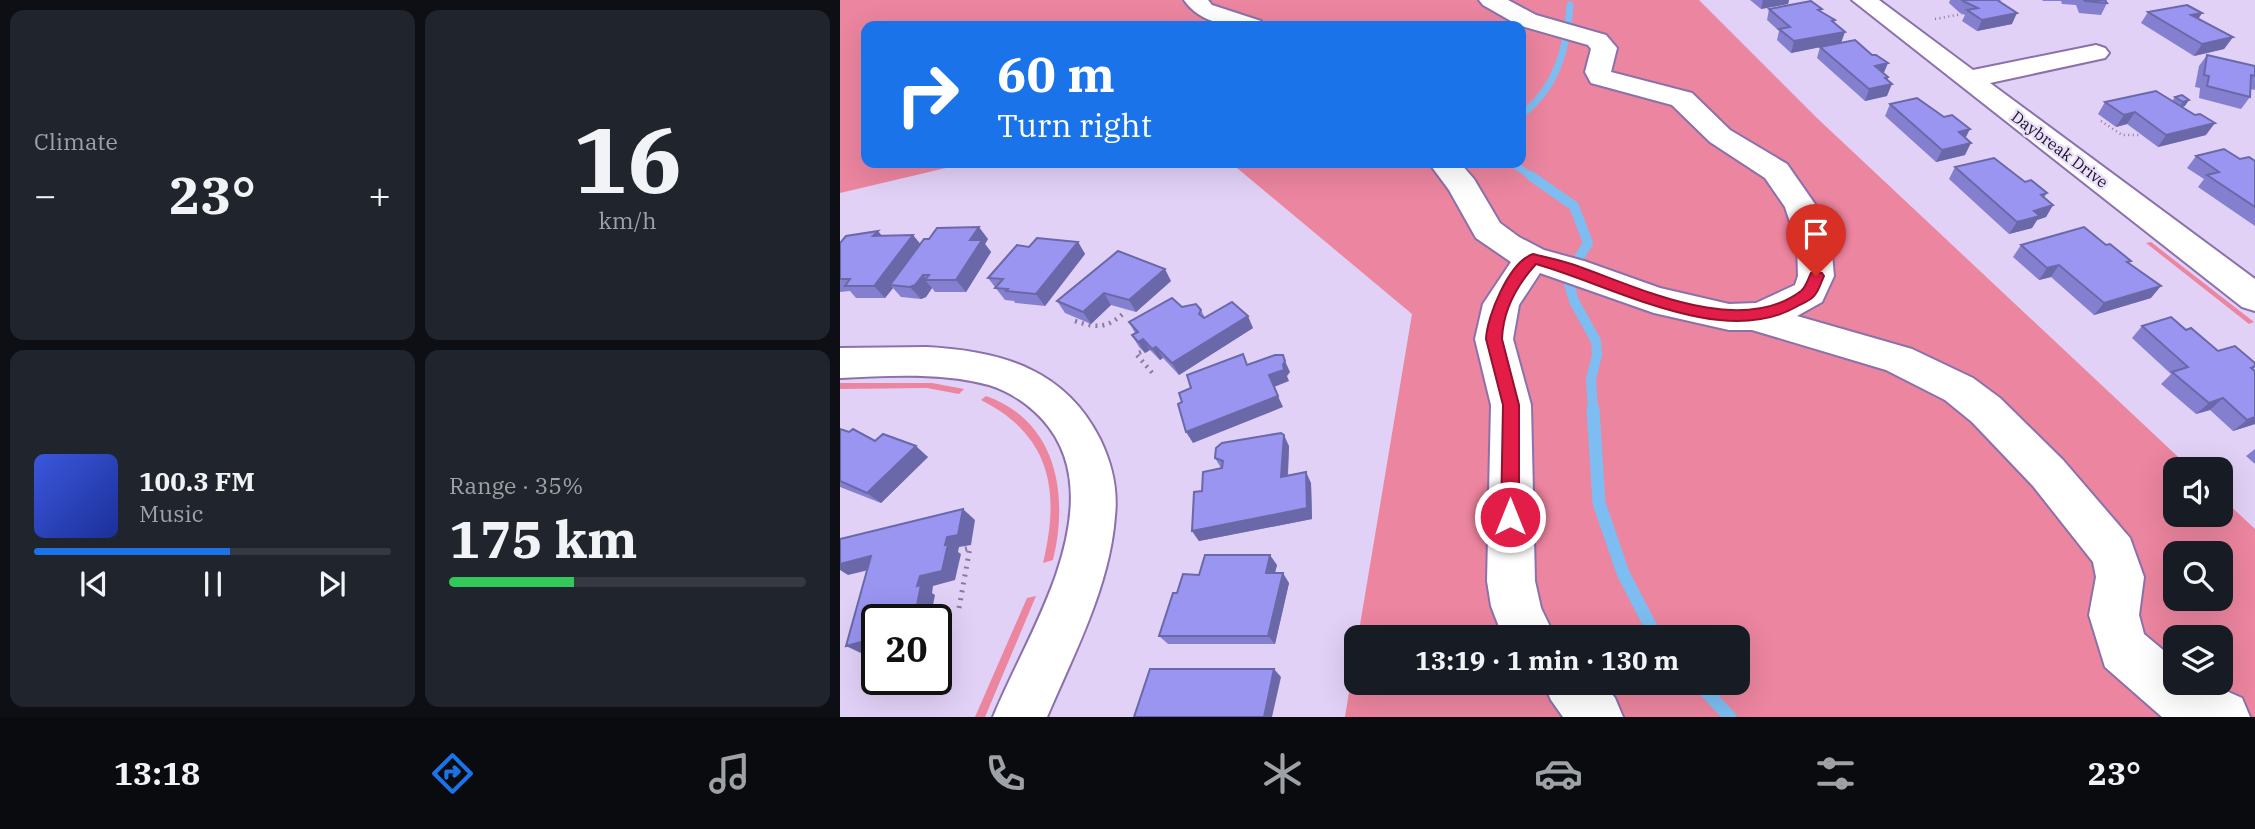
<!DOCTYPE html>
<html lang="en">
<head>
<meta charset="utf-8">
<style>
  :root { --surface:#171b24; --page:#20242c; --text:#f1f3f6; --muted:#9ea1a6; --line:#363941; --accent:#1a73e8 }
  body { margin:0; font-family:"IBM Plex Serif",serif; background:var(--page); color:var(--text); height:100vh; display:flex; flex-direction:column; font-size:26px; white-space:nowrap }
  * { box-sizing:border-box; margin:0 }
  p { font-size:23px; color:var(--muted) }
  .icon { flex:none; width:38px; height:38px; fill:none; stroke:currentColor; stroke-width:2; stroke-linecap:round; stroke-linejoin:round }
  .map { position:relative; flex:1; overflow:hidden }
  .drawer { display:flex; flex-direction:column; gap:10px; padding:10px; background:#0d0f14; width:840px }
  .drawer>* { flex:none }
  .top-card { position:absolute; left:21px; top:21px; width:665px; height:147px; border-radius:14px; box-shadow:0 7px 28px #0002; background:#1a73e8; color:#fff; overflow:hidden }
  .buttons { position:absolute; left:1323px; top:457px; display:grid; gap:14px }
  .buttons a { display:grid; place-items:center; width:70px; height:70px; border-radius:14px; background:var(--surface); box-shadow:0 7px 28px #0002; font-size:35px }
  .speed { position:absolute; left:21px; top:604px; display:flex; gap:14px; font-size:35px; font-weight:700; text-align:center }
  .speed>* { display:grid; place-content:center; width:91px; height:91px; border-radius:50%; background:var(--surface); box-shadow:0 7px 28px #0002; line-height:1 }
  .speed .limit { border:4px solid #111; border-radius:10px; background:#fff; color:#111 }
  .pin { position:absolute; display:grid; place-items:center; width:60px; height:60px; color:#fff; margin:-72px -30px; border-radius:50% 50% 50% 0; rotate:-45deg; box-shadow:0 0 7px #0007 }
  .pin .icon { rotate:45deg }
  .me { position:absolute; width:77px; margin:-38px; rotate:0deg; stroke-linejoin:round; filter:drop-shadow(0 0 5px #0008) }
  .turn { display:flex; align-items:center; gap:24px; height:147px; padding:0 21px; font-size:32px }
  .turn .icon { width:91px; height:91px; stroke-width:2.5 }
  .turn b { display:block; font-size:49px; line-height:60px }
  .big { font-size:52px; font-weight:700; line-height:1.1 }
  .drawer .tile { flex:1; display:flex; flex-direction:column; justify-content:center; gap:10px; min-width:0; padding:0 24px; border-radius:14px; background:var(--page) }
  .drawer .dial { align-items:center; gap:0 }
  .dial b { font-size:91px; line-height:1 }
  .song { display:flex; align-items:center; gap:21px }
  .cover { width:84px; height:84px; border-radius:10px; background:linear-gradient(135deg,hsl(230 70% 55%),hsl(230 70% 35%)) }
  .played { height:7px; border-radius:4px; background:linear-gradient(90deg,var(--accent) 55%,var(--line) 55%) }
  .keys { display:flex; justify-content:space-around; direction:ltr }
  .heat { display:flex; justify-content:space-between; align-items:center; font-size:38px; direction:ltr }
  .charge { height:10px; border-radius:5px; background:linear-gradient(90deg,#34c759 35%,var(--line) 0) }
  .drawer .tiles { flex:1; display:grid; gap:10px; grid-template-columns:repeat(2,1fr) }
  .trip { position:absolute; left:504px; top:625px; width:406px; height:70px; border-radius:14px; background:var(--surface); box-shadow:0 7px 28px #0002; font-weight:700; line-height:70px; text-align:center }
  .tab-bar { display:flex; height:112px; justify-content:space-around; align-items:center; background:#090b0e; color:var(--muted) }
  .tab-bar .icon { width:49px; height:49px }
  .tab-bar .on { color:var(--accent) }
  .tab-bar b { font-size:32px; color:var(--text) }
  main { display:flex; flex:1; min-height:0 }
  .map>svg:first-child { display:block }
</style>
</head>
<body>
<main>
<section class="drawer">
<div class="tiles">
<div class="tile"><p>Climate</p>
<div class="heat"><a>−</a><b class="big">23°</b><a>+</a></div>
</div>
<div class="tile dial"><b>16</b><p>km/h</p></div>
<div class="tile">
<div class="song"><i class="cover"></i><div><b>100.3 FM</b><p>Music</p></div></div>
<div class="played"></div>
<div class="keys"><svg class="icon" aria-label="previous" viewBox="0 0 24 24"><path d="M18 5L8 12l10 7zM5 5v14"/></svg><svg class="icon" aria-label="pause" viewBox="0 0 24 24"><path d="M8 5v14M16 5v14"/></svg><svg class="icon" aria-label="next" viewBox="0 0 24 24"><path d="M6 5l10 7-10 7zM19 5v14"/></svg></div>
</div>
<div class="tile"><p>Range · 35%</p><b class="big">175 km</b><div class="charge"></div></div>
</div>
</section>
<div class="map">
<svg width="1415" height="717" viewBox="0 0 1415 717">
  <rect width="100%" height="100%" fill="#e1d1f7"/>
  <g fill="#ec859f" fill-rule="evenodd">
    <path d="M0 0H859L978 119 1351 469H1335V514H1381V497L1415 529V717H505L516 649V682H898V637H518L572 314 391 163H681V26H26V163H127L0 193ZM1335 553H1381V598H1335ZM1335 637H1381V682H1335Z"/>
    <polygon points="1311,242 1414,322 1409,324 1306,243"/>
    <polygon points="0,383 92,383 124,389 119,394 87,388 0,389"/>
    <path d="M146 396C217 421 229 495 213 560L203 563C220 492 212 436 141 400Z"/>
    <polygon points="196,596 145,717 135,717 187,598"/>
  </g>
  <g fill="none" stroke-linecap="round" stroke-linejoin="round">
    <g stroke="#7ebdf1" stroke-width="7">
      <path d="M681 115C717 88 727 48 730 5"/>
      <polyline points="672,163 694,178"/>
    </g>
    <polyline stroke="#7ebdf1" stroke-width="10" points="691,176 734,206 748,243 733,268 729,284 734,301 756,341 757,355 751,379 753,411"/>
    <g stroke="#7ebdf1" stroke-width="13">
      <polyline points="753,409 759,503 783,573 816,637"/>
      <polyline points="857,682 890,717"/>
    </g>
    <g stroke="#8b71ab" stroke-width="4">
      <g id="minor">
        <path d="M344 0H368L372 5 421 21 424 26C395 27 362 26 344 0Z"/>
        <polygon points="639,0 668,0 696,15 766,35 777,48 771,72 852,93 890,130 947,164 977,207 991,243 994,276 982,302 957,316 1072,349 1133,378 1160,398 1223,460 1290,538 1304,577 1299,615 1304,634 1335,660 1335,682 1366,682 1402,698 1410,717 1322,717 1265,667 1249,615 1256,577 1253,562 1193,486 1132,422 1105,400 1046,370 912,330 889,330 814,313 700,273 679,305 673,339 691,405 695,581 701,608 715,637 663,637 651,606 647,581 651,405 635,339 643,304 671,262 636,238 609,190 589,163 620,163 634,179 660,223 679,237 704,250 744,261 820,288 889,304 916,303 955,285 958,276 957,243 945,207 925,178 870,142 832,105 751,83 745,72 751,49 748,45 678,25 643,5"/>
        <polygon points="1012,0 1039,0 1133,70 1256,45 1265,48 1269,53 1265,58 1150,83 1415,279 1415,311 1402,307"/>
        <path d="M87 347C161 351 225 369 260 439 272 464 278 488 275 516 270 586 234 654 207 717H153C173 669 199 624 216 575 235 519 243 456 195 412 182 400 165 390 149 385 100 372 49 376 0 378V348Z"/>
        <polygon points="703,682 762,682 775,698 783,717 723,717 711,700"/>
      </g>
    </g>
    <g stroke="#897c9b" stroke-width="2.5" stroke-dasharray="1 3.5" stroke-linecap="butt">
      <polyline points="1095,19 1122,14"/>
      <polyline points="1261,121 1282,135 1299,135"/>
    </g>
    <g stroke="#897c9b" stroke-width="4.5" stroke-dasharray="2 5" stroke-linecap="butt">
      <path d="M235 321C258 329 268 328 286 311"/>
      <polyline points="301,352 296,354 315,376"/>
    </g>
    <polyline stroke="#897c9b" stroke-width="5" stroke-dasharray="2 6" stroke-linecap="butt" points="119,608 130,548 122,550"/>
    <use href="#minor" fill="#fff" fill-rule="evenodd"/>
  </g>
  <g fill="#8480cf">
    <polygon points="910,0 949,0 948,4 921,9"/>
    <polygon points="1110,0 1162,0 1159,1 1172,24 1137,31 1122,21 1125,15 1120,13 1109,3"/>
    <polygon points="1202,0 1266,0 1267,3 1261,15 1239,13 1236,5 1222,4 1221,1 1203,1"/>
    <polygon points="929,9 981,12 994,23 1002,42 1044,73 1047,80 1047,96 1025,101 977,58 980,47 951,53 937,40 939,31 927,20"/>
    <polygon points="1308,12 1362,13 1358,19 1393,37 1384,49 1354,56 1301,23"/>
    <polygon points="1367,55 1415,66 1415,90 1410,89 1410,97 1401,109 1359,98 1360,88 1355,87 1359,66"/>
    <polygon points="1342,95 1345,106 1342,107 1366,135 1318,147 1287,124 1276,127 1258,114 1265,102 1332,101 1335,97"/>
    <polygon points="1050,104 1104,117 1126,138 1125,155 1096,162 1045,116"/>
    <polygon points="1356,156 1415,161 1415,226 1358,187 1364,179 1347,168"/>
    <polygon points="1115,167 1185,182 1207,193 1204,198 1213,205 1206,217 1197,220 1192,228 1169,234 1109,179"/>
    <polygon points="42,236 80,244 148,239 145,244 151,252 126,292 95,292 92,288 86,297 81,299 61,297 53,288 45,298 16,298 10,291 0,292 0,243"/>
    <polygon points="238,242 245,254 205,306 175,303 174,301 165,300 148,278 189,247"/>
    <polygon points="1181,245 1289,263 1311,298 1254,315 1211,277 1199,280 1173,257"/>
    <polygon points="331,281 296,312 271,305 251,324 225,313 217,301"/>
    <polygon points="342,307 361,310 365,318 413,328 339,375 323,358 320,360 310,350 305,353 299,347 292,335 295,333 289,322"/>
    <polygon points="1302,326 1346,330 1378,351 1415,363 1415,368 1413,369 1415,371 1415,424 1393,431 1370,410 1356,414 1321,384 1331,374 1292,338"/>
    <polygon points="0,429 35,441 88,457 41,503 0,487"/>
    <polygon points="449,446 448,476 471,483 472,519 359,541 352,531 362,491 381,468 375,458"/>
    <polygon points="1415,449 1415,464 1406,456"/>
    <polygon points="437,565 435,573 449,583 435,644 328,644 319,636 337,593 359,575"/>
  </g>
  <g fill="#6b68a9">
    <polygon points="923,0 949,0 948,4 921,9"/>
    <polygon points="1177,13 1172,24 1137,31 1142,20"/>
    <polygon points="1362,13 1355,24 1351,15"/>
    <polygon points="1005,32 1001,43 951,53 954,41"/>
    <polygon points="1393,37 1384,49 1354,56 1362,44"/>
    <polygon points="1048,63 1043,75 1035,66"/>
    <polygon points="1048,77 1045,86 1052,84 1047,96 1025,101 1029,89 1045,78"/>
    <polygon points="1349,100 1345,106 1338,108 1343,102"/>
    <polygon points="1295,112 1287,124 1276,127 1284,115"/>
    <polygon points="1375,123 1366,135 1318,147 1326,135"/>
    <polygon points="1130,129 1124,141 1119,132"/>
    <polygon points="1131,143 1125,155 1096,162 1102,150"/>
    <polygon points="1213,205 1206,217 1197,220 1192,228 1169,234 1177,222 1194,211"/>
    <polygon points="139,227 148,239 145,244 151,252 126,292 116,280 130,240"/>
    <polygon points="38,231 48,243 33,236"/>
    <polygon points="73,235 83,247 50,285 53,288 45,298 34,286"/>
    <polygon points="238,242 245,254 205,306 196,294"/>
    <polygon points="1219,265 1211,277 1199,280 1207,268"/>
    <polygon points="325,269 331,281 296,312 289,300"/>
    <polygon points="83,275 87,280 85,280 92,288 86,297 81,299 70,287"/>
    <polygon points="1321,286 1311,298 1254,315 1264,303"/>
    <polygon points="264,293 271,305 251,324 243,312"/>
    <polygon points="408,316 413,328 339,375 332,363"/>
    <polygon points="303,339 310,350 305,353 298,342"/>
    <polygon points="316,347 323,358 320,360 312,349"/>
    <polygon points="445,361 450,372 447,376 449,381 434,387 429,375 443,365"/>
    <polygon points="438,396 443,407 353,443 346,432"/>
    <polygon points="1383,398 1370,410 1356,414 1369,403"/>
    <polygon points="1415,417 1415,424 1393,431 1407,420"/>
    <polygon points="444,435 449,446 447,488 441,477"/>
    <polygon points="76,446 88,457 41,503 27,493"/>
    <polygon points="466,472 471,483 472,519 359,541 352,531"/>
    <polygon points="123,509 135,520 131,545 119,547 118,552 121,554 115,580 93,586 92,593 95,595 90,620 74,620 77,586 80,576 105,545 107,537"/>
    <polygon points="430,555 437,565 432,582 426,573"/>
    <polygon points="31,556 45,566 8,575 0,570 0,564"/>
    <polygon points="443,573 449,583 435,644 428,636"/>
    <polygon points="37,638 37,651 23,654 6,646"/>
    <polygon points="434,669 441,677 432,717 424,717"/>
  </g>
  <g fill="#9995f1" stroke="#6b68a9" stroke-width="2">
    <polygon points="1122,0 1157,0 1177,13 1142,20 1127,10 1138,8 1125,2"/>
    <polygon points="1244,0 1265,0 1267,3 1245,1"/>
    <polygon points="971,1 982,9 978,10 995,20 992,21 1005,32 954,41 939,29 950,27 929,9"/>
    <polygon points="1347,5 1362,13 1351,15 1393,37 1362,44 1308,12"/>
    <polygon points="1015,40 1032,55 1036,55 1048,63 1035,66 1048,77 1045,78 1052,84 1029,89 980,47"/>
    <polygon points="1367,55 1415,66 1415,76 1411,75 1410,97 1367,86 1369,76 1364,75"/>
    <polygon points="1316,91 1355,115 1360,114 1375,123 1326,135 1295,112 1284,115 1265,102"/>
    <polygon points="1342,95 1349,100 1343,102 1335,97"/>
    <polygon points="1077,98 1104,117 1112,115 1130,129 1119,132 1131,143 1102,150 1050,104"/>
    <polygon points="1384,149 1400,159 1409,157 1415,161 1415,207 1367,175 1379,172 1356,156"/>
    <polygon points="1154,158 1185,182 1191,180 1207,193 1201,195 1213,205 1194,211 1200,216 1177,222 1115,167"/>
    <polygon points="139,227 130,240 142,240 116,280 85,280 89,275 83,275 75,285 70,287 50,285 84,239 89,239 97,228"/>
    <polygon points="1244,227 1266,245 1270,244 1291,261 1287,262 1321,286 1264,303 1219,265 1207,268 1181,245"/>
    <polygon points="38,231 33,236 73,235 34,286 5,286 10,279 0,279 0,243 6,236"/>
    <polygon points="197,238 238,242 196,294 166,291 168,289 155,288 163,279 148,278 177,245 189,247"/>
    <polygon points="278,251 325,269 289,300 264,293 243,312 217,301"/>
    <polygon points="332,298 342,307 356,304 361,310 359,314 364,318 392,302 408,316 332,363 316,347 312,349 303,339 298,342 292,335 298,332 289,322"/>
    <polygon points="1331,317 1346,330 1351,328 1378,351 1395,346 1415,363 1415,366 1411,368 1415,371 1415,417 1407,420 1383,398 1369,403 1332,372 1348,367 1302,326"/>
    <polygon points="403,354 407,365 435,355 443,355 445,361 443,365 444,370 429,375 438,396 346,432 338,404 342,402 339,393 351,388 347,375"/>
    <polygon points="0,429 9,432 13,429 35,441 43,434 76,446 27,493 0,481"/>
    <polygon points="441,433 444,435 441,477 466,472 467,508 352,531 354,492 362,491 363,472 382,468 383,461 375,458 376,448 382,443"/>
    <polygon points="123,509 118,535 107,537 105,545 108,544 102,571 80,576 77,586 81,585 74,620 37,620 37,638 6,646 31,556 0,564 0,539"/>
    <polygon points="365,555 430,555 426,573 443,573 428,636 319,636 333,593 337,593 343,574 359,575"/>
    <polygon points="310,669 434,669 424,717 294,717"/>
  </g>
  <path fill="#e11d48" stroke="#92132f" stroke-width="2" d="M693 254C709 258 725 261 740 267 802 289 900 337 961 291 966 287 968 279 971 273H982L984 276C981 282 979 291 974 296 970 301 961 304 956 307 882 349 771 285 696 264 677 285 663 311 662 339L679 405V517L677 523 670 526 663 523 661 517 663 405 646 339C647 316 669 262 693 254Z"/>
  <g text-anchor="middle" dominant-baseline="central" stroke-width="5" stroke-linejoin="round" paint-order="stroke">
    <g font-size="16" fill="#1c1228" stroke="#ebe0fa">
      <text transform="translate(1220 149) rotate(37)">Daybreak Drive</text>
    </g>
  </g>
</svg>
<div class="buttons">
<a><svg class="icon" aria-label="sound" viewBox="0 0 24 24"><path d="M4 9h4l5-4v14l-5-4H4zM17 9q2 3 0 6"/></svg></a>
<a><svg class="icon" aria-label="search" viewBox="0 0 24 24"><circle cx="10" cy="10" r="6"/><path d="M15 15l6 6"/></svg></a>
<a><svg class="icon" aria-label="layers" viewBox="0 0 24 24"><path d="M12 4l9 5-9 5-9-5zM3 14l9 5 9-5"/></svg></a>
</div>
<div class="speed"><div class="limit">20</div></div>
<div class="pin" style="left:976px;top:276px;background:#d93025"><svg class="icon" aria-label="arrive" viewBox="0 0 24 24"><path d="M6 21V4h12l-3 4 3 4H6"/></svg></div>
<svg class="me" style="left:670px;top:517px" viewBox="-20 -20 40 40"><circle r="17" fill="#e11d48" stroke="#fff" stroke-width="3"/><path d="M0-11L8 9 0 5-8 9z" fill="#fff"/></svg>
<div class="trip">13:19 · 1 min · 130 m</div>
<div class="top-card">
<div class="turn"><svg class="icon" aria-label="right" viewBox="0 0 24 24"><path d="M7 20v-9h11M14 6l5 5-5 5"/></svg><div><b>60 m</b>Turn right</div></div>
</div>
</div>
</main>
<nav class="tab-bar">
<b>13:18</b>
<svg class="icon on" aria-label="directions" viewBox="0 0 24 24"><path d="M12 3l9 9-9 9-9-9zM9 14v-3h6M13 9l2 2-2 2"/></svg>
<svg class="icon" aria-label="music" viewBox="0 0 24 24"><path d="M9 18V5l10-2v13"/><circle cx="6" cy="18" r="3"/><circle cx="16" cy="16" r="3"/></svg>
<svg class="icon" aria-label="phone" viewBox="0 0 24 24"><path d="M5 4h4l2 5-3 2q2 4 5 5l2-3 5 2v4C11 20 4 13 5 4z"/></svg>
<svg class="icon" aria-label="climate" viewBox="0 0 24 24"><path d="M12 3v18M4 7l16 10M4 17L20 7"/></svg>
<svg class="icon" aria-label="car" viewBox="0 0 24 24"><path d="M5 17H2v-5l4-1 3-4h7l3 4 3 1v5h-3M9 17h6M6 11h13"/><circle cx="7" cy="17" r="2"/><circle cx="17" cy="17" r="2"/></svg>
<svg class="icon" aria-label="filters" viewBox="0 0 24 24"><path d="M4 7h16M4 17h16"/><circle cx="9" cy="7" r="2"/><circle cx="15" cy="17" r="2"/></svg>
<b>23°</b>
</nav>
</body>
</html>
